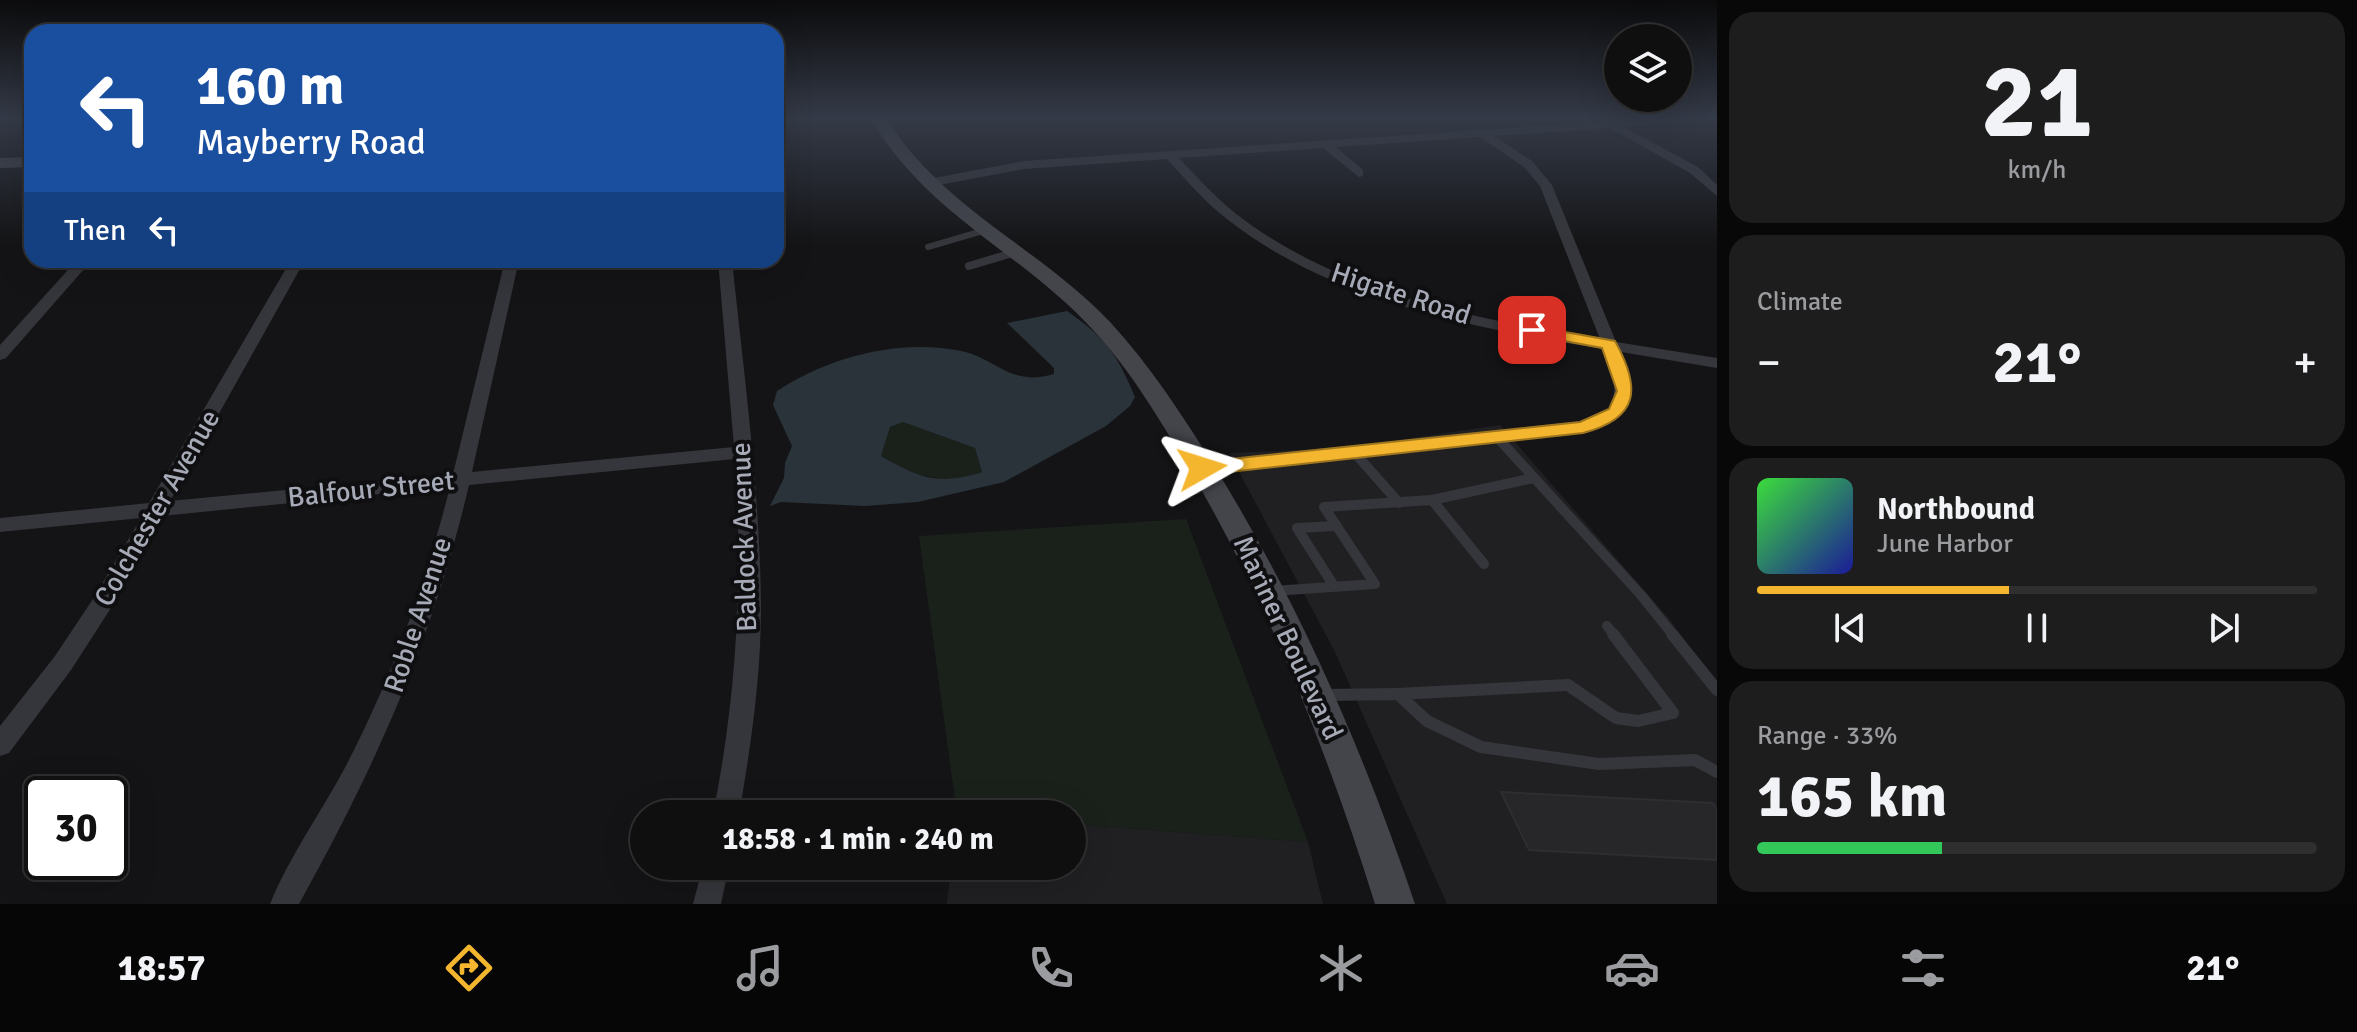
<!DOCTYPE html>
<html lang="en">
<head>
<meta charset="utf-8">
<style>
  :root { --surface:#0f0f10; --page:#1d1d1e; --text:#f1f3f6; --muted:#9b9c9f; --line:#2f2f30; --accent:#f4b62e }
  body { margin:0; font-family:Signika,sans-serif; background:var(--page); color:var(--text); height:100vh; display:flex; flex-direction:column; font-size:30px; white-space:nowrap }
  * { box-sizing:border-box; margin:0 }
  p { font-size:26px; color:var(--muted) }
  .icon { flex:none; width:44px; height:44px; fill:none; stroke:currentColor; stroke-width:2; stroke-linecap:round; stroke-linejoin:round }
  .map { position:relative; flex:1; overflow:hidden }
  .details { display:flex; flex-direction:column; gap:12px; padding:12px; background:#080809; width:640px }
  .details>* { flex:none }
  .hud { position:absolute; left:24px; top:24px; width:760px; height:244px; border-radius:24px; box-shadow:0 8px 32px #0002,0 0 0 2px var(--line); background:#1a4fa0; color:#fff; overflow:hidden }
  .tools { position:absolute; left:1604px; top:24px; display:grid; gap:16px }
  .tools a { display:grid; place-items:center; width:88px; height:88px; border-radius:50%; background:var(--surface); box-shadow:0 8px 32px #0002,0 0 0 2px var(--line); font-size:40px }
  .speed { position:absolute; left:24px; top:776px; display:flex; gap:16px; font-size:40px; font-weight:700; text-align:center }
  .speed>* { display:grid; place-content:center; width:104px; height:104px; border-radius:50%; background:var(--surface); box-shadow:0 8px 32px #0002,0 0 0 2px var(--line); line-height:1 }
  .speed .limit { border:4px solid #111; border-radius:12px; background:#fff; color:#111 }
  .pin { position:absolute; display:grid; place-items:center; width:68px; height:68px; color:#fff; margin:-34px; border-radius:16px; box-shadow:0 4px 12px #0006 }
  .me { position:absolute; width:88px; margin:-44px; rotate:84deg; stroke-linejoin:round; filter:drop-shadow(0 0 6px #0008) }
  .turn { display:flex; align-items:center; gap:28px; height:168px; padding:0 40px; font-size:36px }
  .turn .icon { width:104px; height:104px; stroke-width:2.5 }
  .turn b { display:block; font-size:56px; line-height:68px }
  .then { display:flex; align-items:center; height:76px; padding:0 40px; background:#0003; gap:16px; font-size:30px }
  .big { font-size:60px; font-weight:700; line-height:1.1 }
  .details .widget { flex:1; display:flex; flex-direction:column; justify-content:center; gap:12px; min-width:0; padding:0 28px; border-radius:24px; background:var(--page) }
  .details .dial { align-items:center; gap:0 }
  .dial b { font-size:104px; line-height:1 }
  .song { display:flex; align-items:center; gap:24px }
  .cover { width:96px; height:96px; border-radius:12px; background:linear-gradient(135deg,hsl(120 70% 55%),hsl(240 70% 35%)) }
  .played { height:8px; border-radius:4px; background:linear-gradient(90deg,var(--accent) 45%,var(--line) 45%) }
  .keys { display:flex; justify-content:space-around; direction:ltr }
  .heat { display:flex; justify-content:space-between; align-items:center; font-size:44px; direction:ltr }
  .charge { height:12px; border-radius:6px; background:linear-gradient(90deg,#34c759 33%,var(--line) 0) }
  .trip { position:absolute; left:630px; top:800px; width:456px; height:80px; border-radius:40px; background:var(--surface); box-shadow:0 8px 32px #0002,0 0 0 2px var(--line); font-weight:700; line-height:80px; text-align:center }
  .tab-bar { display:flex; height:128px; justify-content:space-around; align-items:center; background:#060606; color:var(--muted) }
  .tab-bar .icon { width:56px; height:56px }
  .tab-bar .current { color:var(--accent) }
  .tab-bar b { font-size:36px; color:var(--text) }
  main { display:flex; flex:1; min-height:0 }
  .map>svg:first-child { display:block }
</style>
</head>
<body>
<main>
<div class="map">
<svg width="1717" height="904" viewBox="0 0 1717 904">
  <rect width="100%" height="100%" fill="#141416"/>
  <g fill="#202023">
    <polygon points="1500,425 1671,621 1717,690 1717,904 1447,904 1335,652 1229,453 1344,448"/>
    <polygon points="1072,824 1308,842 1323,904 947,904 951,866 1072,866"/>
  </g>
  <g fill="#1a211b">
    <polygon points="903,422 975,448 982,472 952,481 911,473 881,456 890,427"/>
    <polygon points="1186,519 1308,842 1072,824 1072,814 957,814 919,536"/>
  </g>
  <path fill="#2a333a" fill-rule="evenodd" d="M1067 311C1106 338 1117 354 1135 397L1130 406 1106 426 1004 482 918 502 865 506 781 502 770 506 784 478 785 463 792 446 773 405 777 391C828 357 900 338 961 351 998 359 1010 387 1054 374V368L1007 323ZM903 422 975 448 982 472C938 486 920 478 881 456L890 427Z"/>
  <polygon fill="#27272a" stroke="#2e2e32" stroke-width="2" points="1501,792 1713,803 1717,810 1717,860 1529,850"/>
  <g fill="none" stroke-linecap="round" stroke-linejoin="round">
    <g stroke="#35363b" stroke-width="6">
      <polyline points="928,247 986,230"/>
      <polyline points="1009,254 1016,252"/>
    </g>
    <polyline stroke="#35363b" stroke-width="8" points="969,266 1016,252"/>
    <g stroke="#35363b" stroke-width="10">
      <polyline points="1496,436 1641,595 1674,636"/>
      <polyline points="1354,452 1399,503"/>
      <polyline points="1432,500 1484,564"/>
      <polyline points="1334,586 1297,528 1337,526"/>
      <polyline points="1273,591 1375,584 1324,507 1432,500 1534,478"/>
      <polyline points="1607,626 1615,636"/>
    </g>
    <g stroke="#35363b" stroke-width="12">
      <polyline points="1672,634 1717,690"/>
      <polyline points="1398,694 1568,685 1616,718 1638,721 1673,713 1613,634"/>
      <polyline points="1325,695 1398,694 1427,721 1481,747 1599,764 1695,760 1717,772"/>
    </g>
    <g fill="#35363b" fill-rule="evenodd">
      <path d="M1645 119H1703L1698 122 1624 127 1698 167 1717 185V196L1690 173 1610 128 1494 136 1532 161 1552 185 1616 342 1717 358V368L1621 352C1640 399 1635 419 1583 433L1202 474 1193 468 1196 464 1581 421 1604 413 1613 405 1615 378 1604 349C1475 328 1332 302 1227 219 1205 202 1186 180 1167 159L1024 169 928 187 922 183 928 179 1024 161ZM1480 137 1524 167 1540 186 1600 339C1475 319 1337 293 1235 213 1215 197 1197 177 1179 158L1323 148 1359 177 1363 176V170L1336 147Z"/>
      <polygon points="77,260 92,260 6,358 0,360 0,345"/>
      <path d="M291 260H305L170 501 453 474 505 260H519L472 472 734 447 718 260H732C744 375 760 491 761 607 761 677 751 746 739 814H713C737 695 743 579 735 459L469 485C433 639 375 767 299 904H270C291 853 325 807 350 758 394 672 426 581 450 487L162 516 109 611 71 670 9 753 0 756V726L55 656 93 599 141 518 0 532V518L149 503Z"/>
      <polygon points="703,866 729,866 721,904 693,904"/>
    </g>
    <g fill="#43454b" fill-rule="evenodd">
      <path d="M871 119H887C942 208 1040 248 1110 322 1150 365 1182 415 1213 464 1299 603 1363 750 1415 904H1375C1328 753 1270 607 1190 470 1161 422 1132 372 1094 331 1022 252 928 216 871 119Z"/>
      <polygon points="32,157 32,167 0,168 0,158"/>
    </g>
  </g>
  <linearGradient id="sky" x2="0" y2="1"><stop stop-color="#0b0b0c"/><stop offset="0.48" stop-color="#343a47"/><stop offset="1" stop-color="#343a47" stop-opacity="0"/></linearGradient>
  <rect width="1717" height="246" fill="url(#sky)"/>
  <path fill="#f4b62e" stroke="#9f761e" stroke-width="2" d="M1532 326 1615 341C1641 388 1640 418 1583 433L1202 475 1193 468 1202 462 1580 422 1609 409 1617 391 1602 348 1526 334V327Z"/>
  <g text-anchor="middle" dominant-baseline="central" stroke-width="8" stroke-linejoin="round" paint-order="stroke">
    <g font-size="28" fill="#a6aab6" stroke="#0f0f11">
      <text transform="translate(1401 294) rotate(18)">Higate Road</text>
      <text transform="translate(371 489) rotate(-6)">Balfour Street</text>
      <text transform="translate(157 508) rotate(-60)">Colchester Avenue</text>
      <text transform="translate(744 537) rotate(-92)">Baldock Avenue</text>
      <text transform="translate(418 615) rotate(-72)">Roble Avenue</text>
      <text transform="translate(1288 638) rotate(65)">Mariner Boulevard</text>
    </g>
  </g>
</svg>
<div class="tools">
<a><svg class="icon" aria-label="layers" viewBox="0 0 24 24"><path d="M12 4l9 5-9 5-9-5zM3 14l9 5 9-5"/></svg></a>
</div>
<div class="speed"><div class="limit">30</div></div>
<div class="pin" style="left:1532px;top:330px;background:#d93025"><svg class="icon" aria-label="arrive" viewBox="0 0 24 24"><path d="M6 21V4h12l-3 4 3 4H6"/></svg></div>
<svg class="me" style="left:1202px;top:468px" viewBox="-20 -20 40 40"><path d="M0-17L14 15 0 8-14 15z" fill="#f4b62e" stroke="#fff" stroke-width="4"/></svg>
<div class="trip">18:58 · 1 min · 240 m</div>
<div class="hud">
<div class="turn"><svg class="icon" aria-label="left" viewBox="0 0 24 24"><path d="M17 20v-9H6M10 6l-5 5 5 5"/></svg><div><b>160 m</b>Mayberry Road</div></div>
<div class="then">Then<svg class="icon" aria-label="left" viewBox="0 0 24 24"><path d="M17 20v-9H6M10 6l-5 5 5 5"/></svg></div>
</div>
</div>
<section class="details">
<div class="widget dial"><b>21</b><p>km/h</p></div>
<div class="widget"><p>Climate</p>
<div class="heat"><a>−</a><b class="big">21°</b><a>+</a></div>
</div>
<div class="widget">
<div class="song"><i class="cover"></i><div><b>Northbound</b><p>June Harbor</p></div></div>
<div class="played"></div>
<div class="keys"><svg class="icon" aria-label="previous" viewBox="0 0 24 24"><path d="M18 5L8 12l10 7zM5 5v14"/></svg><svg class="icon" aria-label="pause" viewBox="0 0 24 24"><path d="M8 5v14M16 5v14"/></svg><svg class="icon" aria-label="next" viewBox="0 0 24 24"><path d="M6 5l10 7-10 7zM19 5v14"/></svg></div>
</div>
<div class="widget"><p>Range · 33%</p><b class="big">165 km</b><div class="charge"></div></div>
</section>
</main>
<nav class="tab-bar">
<b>18:57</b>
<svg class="icon current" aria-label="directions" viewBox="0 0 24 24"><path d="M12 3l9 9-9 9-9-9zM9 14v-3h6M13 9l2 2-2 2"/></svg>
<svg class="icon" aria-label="music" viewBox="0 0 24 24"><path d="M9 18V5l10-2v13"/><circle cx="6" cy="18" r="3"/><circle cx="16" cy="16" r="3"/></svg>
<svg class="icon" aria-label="phone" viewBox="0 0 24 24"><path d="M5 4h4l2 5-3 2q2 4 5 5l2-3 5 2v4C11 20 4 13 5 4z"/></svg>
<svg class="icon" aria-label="climate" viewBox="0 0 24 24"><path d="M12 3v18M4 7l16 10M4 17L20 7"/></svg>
<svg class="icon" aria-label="car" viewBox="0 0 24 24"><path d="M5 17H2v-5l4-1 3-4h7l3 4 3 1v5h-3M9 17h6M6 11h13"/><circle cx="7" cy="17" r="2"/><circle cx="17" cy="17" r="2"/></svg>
<svg class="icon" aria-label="filters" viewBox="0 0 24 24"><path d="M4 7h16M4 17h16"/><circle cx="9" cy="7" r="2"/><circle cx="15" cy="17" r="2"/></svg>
<b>21°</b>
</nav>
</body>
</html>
